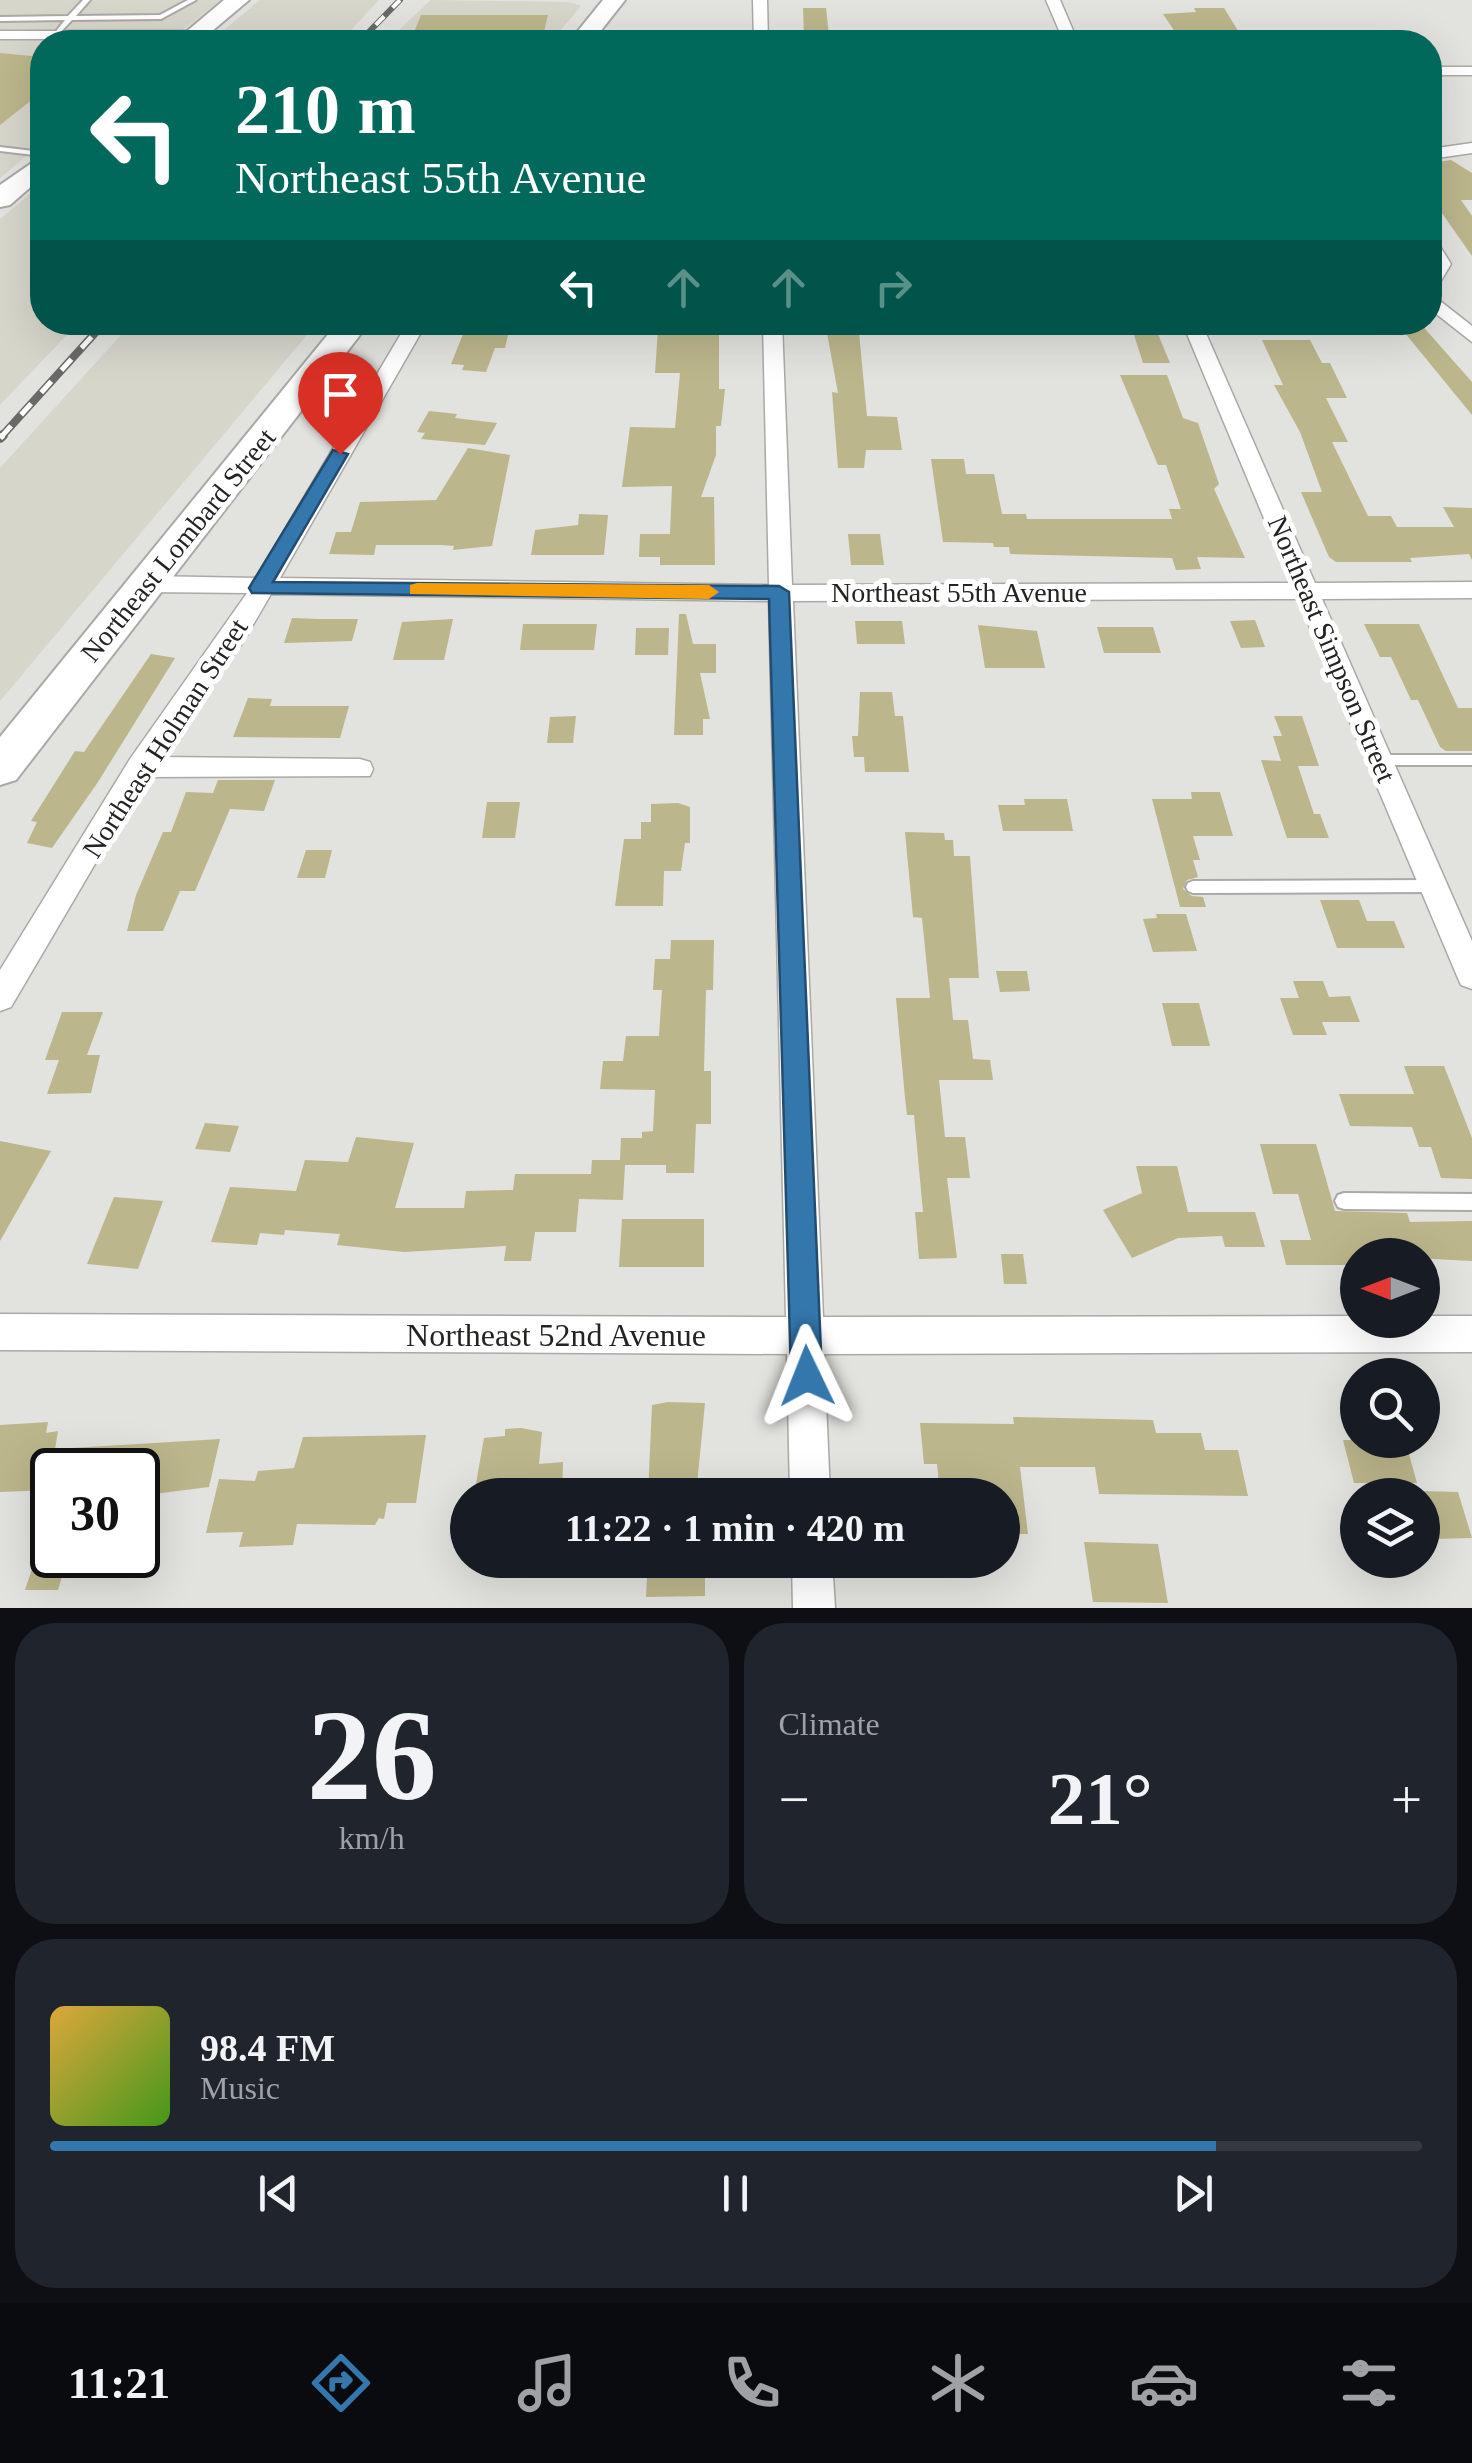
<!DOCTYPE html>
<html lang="en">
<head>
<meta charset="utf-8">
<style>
  :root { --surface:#171b24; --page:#20242c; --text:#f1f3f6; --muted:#9ea1a6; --line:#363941; --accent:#3477ad }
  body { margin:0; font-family:Georgia,serif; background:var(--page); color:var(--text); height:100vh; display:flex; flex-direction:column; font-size:38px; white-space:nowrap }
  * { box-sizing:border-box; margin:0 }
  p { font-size:32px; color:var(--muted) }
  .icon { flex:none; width:55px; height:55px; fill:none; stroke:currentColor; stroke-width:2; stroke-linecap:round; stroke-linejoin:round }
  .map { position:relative; height:1608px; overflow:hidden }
  .side { display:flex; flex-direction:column; gap:15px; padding:15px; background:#0d0f14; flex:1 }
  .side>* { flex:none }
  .hud { position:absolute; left:30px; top:30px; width:1412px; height:305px; border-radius:40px; box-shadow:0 10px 40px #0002; background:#00695c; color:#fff; overflow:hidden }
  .needle { width:65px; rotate:270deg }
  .tools { position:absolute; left:1340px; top:1238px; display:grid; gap:20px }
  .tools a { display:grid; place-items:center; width:100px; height:100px; border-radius:50%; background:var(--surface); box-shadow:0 10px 40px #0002; font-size:50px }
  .speed { position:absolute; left:30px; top:1448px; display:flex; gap:20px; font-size:50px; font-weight:700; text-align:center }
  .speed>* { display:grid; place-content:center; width:130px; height:130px; border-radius:50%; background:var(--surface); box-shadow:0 10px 40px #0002; line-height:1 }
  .speed .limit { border:5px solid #111; border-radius:15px; background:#fff; color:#111 }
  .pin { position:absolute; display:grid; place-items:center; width:85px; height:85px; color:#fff; margin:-102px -42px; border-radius:50% 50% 50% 0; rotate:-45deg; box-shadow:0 0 10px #0007 }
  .pin .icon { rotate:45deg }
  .me { position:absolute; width:110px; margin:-55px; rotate:358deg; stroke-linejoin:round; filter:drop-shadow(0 0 8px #0008) }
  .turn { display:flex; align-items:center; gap:35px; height:210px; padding:0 40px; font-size:45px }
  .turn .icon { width:130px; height:130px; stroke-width:2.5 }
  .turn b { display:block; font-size:70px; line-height:85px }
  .lanes { display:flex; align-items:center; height:95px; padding:0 40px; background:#0003; justify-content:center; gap:50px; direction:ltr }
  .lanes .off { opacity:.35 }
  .big { font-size:75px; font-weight:600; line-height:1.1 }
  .side .widget { flex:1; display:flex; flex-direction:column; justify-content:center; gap:15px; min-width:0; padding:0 35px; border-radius:40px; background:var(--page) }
  .side .dial { align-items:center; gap:0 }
  .dial b { font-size:130px; line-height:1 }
  .song { display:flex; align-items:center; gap:30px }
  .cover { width:120px; height:120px; border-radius:15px; background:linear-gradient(135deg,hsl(40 70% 55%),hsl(100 70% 35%)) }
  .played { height:10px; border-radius:5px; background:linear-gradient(90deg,var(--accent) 85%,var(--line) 85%) }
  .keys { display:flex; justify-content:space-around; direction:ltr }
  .heat { display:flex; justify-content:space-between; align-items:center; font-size:55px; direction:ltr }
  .side .tiles { flex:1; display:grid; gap:15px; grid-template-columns:1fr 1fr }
  .widget:last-child { grid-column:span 2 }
  .trip { position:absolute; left:450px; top:1478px; width:570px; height:100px; border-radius:50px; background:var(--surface); box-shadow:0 10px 40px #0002; font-weight:600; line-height:100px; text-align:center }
  .menu { display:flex; height:160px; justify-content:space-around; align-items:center; background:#090b0e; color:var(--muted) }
  .menu .icon { width:70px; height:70px }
  .menu .on { color:var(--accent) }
  .menu b { font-size:45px; color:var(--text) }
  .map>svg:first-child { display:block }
</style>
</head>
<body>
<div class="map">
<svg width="1472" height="1608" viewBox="0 0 1472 1608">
  <rect width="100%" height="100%" fill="#e2e2de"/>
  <g fill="#d7d6cb">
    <polygon points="0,0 221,0 167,42 42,42 42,143 0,178"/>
    <polygon points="260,0 379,0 340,42 210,42"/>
    <polygon points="431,0 568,2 581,6 551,42 386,42"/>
    <polygon points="42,184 42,322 78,323 0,405 0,219"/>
    <polygon points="132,323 317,323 0,701 0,468"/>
  </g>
  <g fill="#bcb68c">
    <polygon points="803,8 826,8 829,36 804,37"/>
    <polygon points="1194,8 1224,8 1245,42 1182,42 1163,14 1196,12"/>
    <polygon points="421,15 548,15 542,40 411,40"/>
    <polygon points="0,53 42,57 42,92 0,125"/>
    <polygon points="1451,160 1472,173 1472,200 1461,200 1472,216 1472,256 1430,196 1430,163"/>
    <polygon points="468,322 511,322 505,348 495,348 486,372 462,370 464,365 451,364"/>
    <polygon points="825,322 858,322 867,416 897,417 902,450 866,450 864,468 838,468 832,392 838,393"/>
    <polygon points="1130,322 1153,322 1170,363 1143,363"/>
    <polygon points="1396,322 1419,322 1472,382 1472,415"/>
    <polygon points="676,325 719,326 719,389 725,389 721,426 716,426 716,455 701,497 714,497 715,565 660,565 660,557 639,557 640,534 670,534 672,486 622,487 630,427 675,428 680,373 655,373 658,329 676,329"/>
    <polygon points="1262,340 1310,340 1322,363 1330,363 1347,398 1326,398 1348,442 1332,442 1368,516 1391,516 1397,527 1454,527 1443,507 1472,508 1472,560 1469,554 1410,558 1412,562 1336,562 1329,557 1301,492 1322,492 1300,432 1274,385 1283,385"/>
    <polygon points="1120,375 1167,375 1183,418 1198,423 1219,484 1214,489 1245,558 1197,557 1201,569 1176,570 1172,558 1010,554 1009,547 994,547 993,543 943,542 931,459 964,459 966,474 994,474 1002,514 1026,514 1027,519 1172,519 1169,509 1181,509 1166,465 1158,465"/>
    <polygon points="429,411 457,414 455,418 497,423 485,445 421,439 425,433 417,432"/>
    <polygon points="468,448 510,455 492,546 453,550 454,546 441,545 376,545 374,555 329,554 336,532 351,532 360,502 436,500"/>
    <polygon points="579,514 608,515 604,555 531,555 535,530 578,525"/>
    <polygon points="848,534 880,534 884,565 851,565"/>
    <polygon points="679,614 686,614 693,644 716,644 716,673 700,673 710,719 703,719 703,735 674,735"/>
    <polygon points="292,618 319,619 358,619 352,641 284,643"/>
    <polygon points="453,619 444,660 393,660 402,622"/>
    <polygon points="1255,620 1265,647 1241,648 1230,621"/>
    <polygon points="855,621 902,621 905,644 857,644"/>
    <polygon points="523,624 597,624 594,650 520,650"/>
    <polygon points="1364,624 1419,624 1458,708 1472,708 1472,751 1446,751 1440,747 1418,700 1411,700 1391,657 1380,657"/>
    <polygon points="978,625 1037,631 1045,668 985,668"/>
    <polygon points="1097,627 1153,627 1161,653 1104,653"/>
    <polygon points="636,628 669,628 668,655 635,655"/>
    <polygon points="151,654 175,658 98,782 52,848 27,843 37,822 31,821 75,751 84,752"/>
    <polygon points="860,692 892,692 895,716 903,716 909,772 865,772 864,757 854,757 852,736 858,736"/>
    <polygon points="248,698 272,699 270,706 349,706 340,738 233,737"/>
    <polygon points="576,716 573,743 547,743 550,717"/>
    <polygon points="1274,716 1302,716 1319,766 1298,766 1314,814 1320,814 1329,838 1287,838 1261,760 1281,761 1273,736 1282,736"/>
    <polygon points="218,780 275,780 264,811 230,809 195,891 180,891 163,931 127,931 136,895 163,832 171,832 186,792 213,793"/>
    <polygon points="1191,792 1220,792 1233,836 1193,836 1200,860 1193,860 1198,877 1187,880 1183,889 1192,896 1203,897 1206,907 1180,907 1152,799 1192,799"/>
    <polygon points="1024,799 1067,799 1073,831 1003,831 998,805 1025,805"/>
    <polygon points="487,802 520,802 515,838 482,838"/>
    <polygon points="678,803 690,807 690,843 685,843 681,871 664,871 663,906 615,906 624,839 641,839 641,822 651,822 651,804"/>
    <polygon points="905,832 944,833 945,840 953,840 954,856 970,856 979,978 949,978 953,1020 968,1020 973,1059 990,1060 993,1080 939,1080 945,1137 965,1137 970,1178 947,1178 957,1258 919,1259 915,1212 923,1212 914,1115 907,1115 905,1098 896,998 930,998 922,918 913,917"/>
    <polygon points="306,850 332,850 325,878 297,878"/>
    <polygon points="1320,900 1359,900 1367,921 1394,921 1405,948 1337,948"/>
    <polygon points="1156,914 1186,914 1197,951 1153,952 1143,919 1157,918"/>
    <polygon points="671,940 714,940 713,990 706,990 704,1071 711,1071 711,1124 696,1124 694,1173 666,1173 666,1165 625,1165 623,1200 579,1199 576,1232 535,1232 531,1261 504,1261 506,1246 404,1252 337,1245 340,1234 285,1230 284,1235 260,1233 257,1245 211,1242 230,1187 296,1191 305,1160 348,1162 356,1137 414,1143 395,1208 464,1208 466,1191 513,1190 515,1174 591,1174 592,1160 620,1160 621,1138 642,1138 642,1132 653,1131 655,1090 600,1089 603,1061 623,1061 626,1036 659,1036 662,990 653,990 655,959 670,959"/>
    <polygon points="996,971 1027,971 1030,991 1000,992"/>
    <polygon points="1293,981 1323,981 1329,997 1350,996 1360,1022 1322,1022 1327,1035 1293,1035 1280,998 1299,998"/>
    <polygon points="1162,1003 1199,1003 1210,1046 1172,1046"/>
    <polygon points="62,1012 103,1012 87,1055 100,1055 91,1093 47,1094 59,1060 45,1060"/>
    <polygon points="1404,1066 1444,1066 1472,1138 1472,1179 1441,1178 1431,1147 1419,1147 1412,1127 1350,1126 1339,1094 1414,1094"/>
    <polygon points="205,1123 239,1126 230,1152 195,1149"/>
    <polygon points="0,1141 51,1151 0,1241"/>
    <polygon points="1260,1144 1316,1144 1335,1211 1407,1213 1410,1222 1472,1221 1472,1261 1358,1255 1358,1265 1286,1265 1280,1240 1311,1240 1298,1194 1273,1194"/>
    <polygon points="1136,1166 1177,1166 1188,1212 1255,1212 1265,1247 1225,1247 1222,1236 1178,1238 1132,1258 1103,1210 1142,1193"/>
    <polygon points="114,1197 163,1201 138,1269 87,1264"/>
    <polygon points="622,1219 704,1219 704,1267 619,1267"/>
    <polygon points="1001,1254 1023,1254 1027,1284 1004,1284"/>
    <polygon points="668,1402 705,1403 696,1495 648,1495 652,1405"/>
    <polygon points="1013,1417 1153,1420 1156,1433 1201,1433 1205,1450 1238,1450 1248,1496 1099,1494 1095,1467 1020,1467 1028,1534 1002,1534 1002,1495 940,1495 937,1464 924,1464 920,1423 1014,1424"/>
    <polygon points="48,1422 46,1433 58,1431 55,1449 220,1439 209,1487 138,1496 138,1470 52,1470 52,1490 0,1492 0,1425"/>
    <polygon points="521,1428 542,1432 539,1464 563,1462 562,1495 474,1495 484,1438 505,1436 505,1429"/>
    <polygon points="426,1435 416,1503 387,1503 384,1519 379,1518 375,1525 297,1524 293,1545 239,1547 243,1532 206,1533 219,1479 255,1481 258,1471 294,1468 303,1437"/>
    <polygon points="1343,1440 1405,1440 1417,1483 1354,1483"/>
    <polygon points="1422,1491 1458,1492 1472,1538 1432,1539 1422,1512"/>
    <polygon points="1084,1542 1158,1544 1168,1603 1093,1602"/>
    <polygon points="648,1560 705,1560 705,1596 646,1597"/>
    <polygon points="34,1563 66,1563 58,1590 25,1590"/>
  </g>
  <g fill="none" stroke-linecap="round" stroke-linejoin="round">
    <g stroke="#aaa9a6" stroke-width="4">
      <g id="lane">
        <polygon points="83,0 90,0 76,16 160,15 188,0 196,0 161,19 72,20 56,37 53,35 65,20 0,21 0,17 68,16"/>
        <polygon points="193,33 284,40 288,42 266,42 195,36"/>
        <polygon points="0,147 42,152 42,156 0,151"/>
        <polygon points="1380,755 1472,755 1472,765 1380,765 1373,760"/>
        <polygon points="1433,880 1438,882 1440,886 1438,890 1433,892 1193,893 1188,891 1186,887 1188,883 1193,881"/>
        <polygon points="1344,1193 1472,1194 1472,1210 1344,1209 1338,1207 1335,1201 1338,1195"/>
      </g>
    </g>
    <g stroke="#aaa9a6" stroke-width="3">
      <g id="street">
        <polygon points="753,0 767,0 768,42 754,42"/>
        <polygon points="1046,0 1060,0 1078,42 1064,42"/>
        <polygon points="0,31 195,31 202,35 195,39 0,39"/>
        <rect x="1430" y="67" width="42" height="8"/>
        <polygon points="1472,143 1472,153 1430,159 1430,149"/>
        <polygon points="1430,239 1436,240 1451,264 1436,289 1430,290"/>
        <polygon points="1430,293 1472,326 1472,342 1430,309"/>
        <polygon points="408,322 427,322 280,578 769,585 763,322 782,322 792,585 1291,583 1182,322 1201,322 1315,583 1472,582 1472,598 1322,599 1472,941 1472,989 1461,985 1457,976 1298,599 793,601 823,1317 1358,1316 1358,1320 1422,1320 1422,1316 1472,1316 1472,1352 824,1354 830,1495 790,1495 787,1354 0,1350 0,1314 786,1317 769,601 271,594 243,642 159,757 360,759 370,762 373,769 370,776 146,777 11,1007 0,1011 0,970 130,759 247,593 147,592 135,584 147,576 256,578"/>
        <polygon points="792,1560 832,1560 835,1608 793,1608"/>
      </g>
    </g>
    <g stroke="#aaa9a6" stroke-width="4">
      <g id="primary">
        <polygon points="224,0 249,0 199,42 174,42"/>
        <polygon points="603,0 625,0 592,42 569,42"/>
        <polygon points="42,156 42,177 10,205 0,207 0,185"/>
        <polygon points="338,322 370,322 16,780 0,785 0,737"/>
      </g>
    </g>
    <use href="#lane" fill="#fff" fill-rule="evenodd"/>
    <use href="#street" fill="#fff" fill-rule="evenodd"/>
    <use href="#primary" fill="#fff" fill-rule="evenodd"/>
    <g stroke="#696967" stroke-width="6">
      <polyline id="rail-far2" points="359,42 400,0"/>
    </g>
    <g stroke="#696967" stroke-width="8">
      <polyline id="rail-far1" points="1,437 105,322"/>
    </g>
    <g stroke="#696967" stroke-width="10">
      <polyline id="rail" points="0,438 3,435"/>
    </g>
    <use href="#rail-far2" stroke="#fff" stroke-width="4" stroke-dasharray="12" stroke-linecap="butt"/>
    <use href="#rail-far1" stroke="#fff" stroke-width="5" stroke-dasharray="15" stroke-linecap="butt"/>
    <use href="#rail" stroke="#fff" stroke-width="6" stroke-dasharray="19" stroke-linecap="butt"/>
  </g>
  <polygon fill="#3477ad" stroke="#224d70" stroke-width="2.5" points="333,450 348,454 273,582 779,586 789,592 822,1376 818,1387 807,1392 796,1387 791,1376 769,599 252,593 249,588"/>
  <polygon fill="#f59e0b" points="417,583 709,585 719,592 709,599 410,594 410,585"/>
  <g text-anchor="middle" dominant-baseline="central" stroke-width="10" stroke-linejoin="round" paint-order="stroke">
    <g font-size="28" fill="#232322" stroke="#fff">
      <text transform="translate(178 545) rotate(-51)">Northeast Lombard Street</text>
      <text x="959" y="592">Northeast 55th Avenue</text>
      <text transform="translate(1332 649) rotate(67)">Northeast Simpson Street</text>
      <text transform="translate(165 738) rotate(-57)">Northeast Holman Street</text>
    </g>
    <g font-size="32" fill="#232322" stroke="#fff">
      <text x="556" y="1335">Northeast 52nd Avenue</text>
    </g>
  </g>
</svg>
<div class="tools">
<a><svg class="needle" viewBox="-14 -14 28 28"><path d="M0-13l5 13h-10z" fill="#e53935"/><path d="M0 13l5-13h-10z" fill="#9ea1a6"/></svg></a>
<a><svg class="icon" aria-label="search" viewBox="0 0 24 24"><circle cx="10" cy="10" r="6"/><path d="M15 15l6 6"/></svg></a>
<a><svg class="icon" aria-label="layers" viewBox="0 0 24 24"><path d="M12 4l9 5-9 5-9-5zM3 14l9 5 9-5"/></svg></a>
</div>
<div class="speed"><div class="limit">30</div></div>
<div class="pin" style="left:340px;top:454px;background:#d93025"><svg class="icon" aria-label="arrive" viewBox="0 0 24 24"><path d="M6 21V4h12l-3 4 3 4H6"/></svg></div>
<svg class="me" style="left:807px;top:1376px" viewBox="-20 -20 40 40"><path d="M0-17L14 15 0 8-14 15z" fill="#3477ad" stroke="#fff" stroke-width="4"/></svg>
<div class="trip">11:22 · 1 min · 420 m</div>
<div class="hud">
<div class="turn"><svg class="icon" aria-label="left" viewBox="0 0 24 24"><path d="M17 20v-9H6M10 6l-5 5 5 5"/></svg><div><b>210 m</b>Northeast 55th Avenue</div></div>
<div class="lanes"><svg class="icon" aria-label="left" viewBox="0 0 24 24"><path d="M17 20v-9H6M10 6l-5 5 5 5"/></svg><svg class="icon off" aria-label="ahead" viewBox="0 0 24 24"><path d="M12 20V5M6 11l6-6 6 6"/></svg><svg class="icon off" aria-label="ahead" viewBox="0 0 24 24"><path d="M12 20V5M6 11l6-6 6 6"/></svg><svg class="icon off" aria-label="right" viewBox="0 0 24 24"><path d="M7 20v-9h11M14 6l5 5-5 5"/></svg></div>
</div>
</div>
<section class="side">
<div class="tiles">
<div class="widget dial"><b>26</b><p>km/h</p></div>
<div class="widget"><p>Climate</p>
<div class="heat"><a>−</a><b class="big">21°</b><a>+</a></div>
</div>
<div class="widget">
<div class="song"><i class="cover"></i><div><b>98.4 FM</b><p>Music</p></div></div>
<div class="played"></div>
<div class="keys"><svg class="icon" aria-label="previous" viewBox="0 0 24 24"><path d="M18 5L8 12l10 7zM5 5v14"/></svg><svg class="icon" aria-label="pause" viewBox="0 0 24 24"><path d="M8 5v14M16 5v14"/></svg><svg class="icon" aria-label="next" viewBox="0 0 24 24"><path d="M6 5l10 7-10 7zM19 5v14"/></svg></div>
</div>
</div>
</section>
<nav class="menu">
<b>11:21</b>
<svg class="icon on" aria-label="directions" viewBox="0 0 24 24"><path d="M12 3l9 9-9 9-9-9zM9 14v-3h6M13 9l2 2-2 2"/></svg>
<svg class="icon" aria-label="music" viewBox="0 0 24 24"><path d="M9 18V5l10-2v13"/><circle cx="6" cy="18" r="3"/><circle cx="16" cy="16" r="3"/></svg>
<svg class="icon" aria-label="phone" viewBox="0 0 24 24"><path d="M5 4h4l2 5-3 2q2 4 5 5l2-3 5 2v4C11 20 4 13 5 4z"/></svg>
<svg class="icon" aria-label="climate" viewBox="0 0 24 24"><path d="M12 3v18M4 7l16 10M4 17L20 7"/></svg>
<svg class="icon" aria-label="car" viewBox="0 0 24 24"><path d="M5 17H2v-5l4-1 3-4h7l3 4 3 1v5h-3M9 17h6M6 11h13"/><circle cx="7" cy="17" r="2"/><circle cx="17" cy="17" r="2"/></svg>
<svg class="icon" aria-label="filters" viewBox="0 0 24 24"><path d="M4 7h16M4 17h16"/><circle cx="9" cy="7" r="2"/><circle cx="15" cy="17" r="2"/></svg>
</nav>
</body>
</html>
